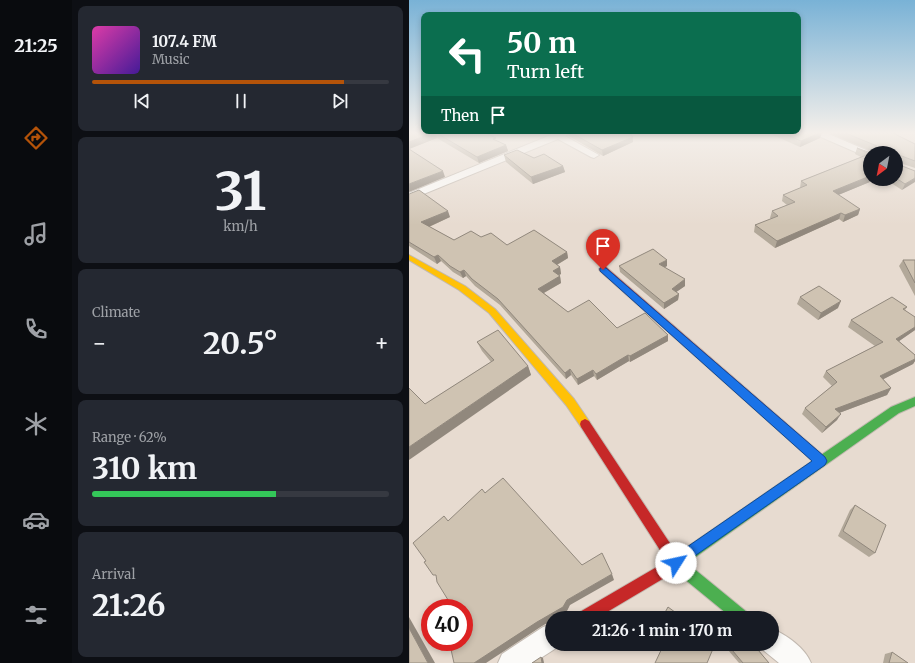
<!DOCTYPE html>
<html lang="en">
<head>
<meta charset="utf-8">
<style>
  :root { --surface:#171b24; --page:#242831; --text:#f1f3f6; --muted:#9ea1a6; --line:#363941; --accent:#b45309 }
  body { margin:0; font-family:Merriweather,serif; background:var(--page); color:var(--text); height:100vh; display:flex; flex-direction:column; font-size:15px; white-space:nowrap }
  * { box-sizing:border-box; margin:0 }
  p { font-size:13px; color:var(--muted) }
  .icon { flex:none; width:22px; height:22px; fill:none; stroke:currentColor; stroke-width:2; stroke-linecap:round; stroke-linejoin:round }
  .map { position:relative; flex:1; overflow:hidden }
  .sheet { display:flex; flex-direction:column; gap:6px; padding:6px; background:#0d0f14; width:337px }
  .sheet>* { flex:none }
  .banner { position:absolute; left:12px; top:12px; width:380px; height:122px; border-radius:8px; box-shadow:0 2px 6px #0003; background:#0b6e4f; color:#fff; overflow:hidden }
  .needle { width:26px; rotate:212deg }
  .fabs { position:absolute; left:454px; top:146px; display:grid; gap:8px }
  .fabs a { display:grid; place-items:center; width:40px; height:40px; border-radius:50%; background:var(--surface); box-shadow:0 2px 6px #0003; font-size:20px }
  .speed { position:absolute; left:12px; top:599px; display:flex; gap:8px; font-size:20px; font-weight:700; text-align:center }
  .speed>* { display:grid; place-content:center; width:52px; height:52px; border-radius:50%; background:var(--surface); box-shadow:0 2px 6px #0003; line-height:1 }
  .speed .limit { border:6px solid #d22; background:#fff; color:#111 }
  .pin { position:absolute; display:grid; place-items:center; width:34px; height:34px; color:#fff; margin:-41px -17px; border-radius:50% 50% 50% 0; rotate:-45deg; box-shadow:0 0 4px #0007 }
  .pin .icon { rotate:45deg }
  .me { position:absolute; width:44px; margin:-22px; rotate:55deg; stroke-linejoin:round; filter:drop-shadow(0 0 3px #0008) }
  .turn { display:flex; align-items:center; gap:14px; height:84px; padding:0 20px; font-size:18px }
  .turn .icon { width:52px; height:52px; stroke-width:2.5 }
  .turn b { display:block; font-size:28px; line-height:34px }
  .then { display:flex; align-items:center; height:38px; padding:0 20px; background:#0003; gap:8px; font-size:15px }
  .big { font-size:30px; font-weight:700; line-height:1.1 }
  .sheet .tile { flex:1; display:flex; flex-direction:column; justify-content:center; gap:6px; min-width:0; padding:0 14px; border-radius:8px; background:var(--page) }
  .sheet .dial { align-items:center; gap:0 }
  .dial b { font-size:52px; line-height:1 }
  .song { display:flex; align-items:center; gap:12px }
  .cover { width:48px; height:48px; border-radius:6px; background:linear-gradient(135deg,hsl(320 70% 55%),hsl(260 70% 35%)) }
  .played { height:4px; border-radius:2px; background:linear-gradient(90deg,var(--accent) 85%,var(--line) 85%) }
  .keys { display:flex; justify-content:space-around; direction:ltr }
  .heat { display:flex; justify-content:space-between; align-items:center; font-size:22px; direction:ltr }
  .charge { height:6px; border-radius:3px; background:linear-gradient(90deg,#34c759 62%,var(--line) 0) }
  .trip { position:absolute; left:136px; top:611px; width:234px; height:40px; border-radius:20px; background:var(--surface); box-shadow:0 2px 6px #0003; font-weight:700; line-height:40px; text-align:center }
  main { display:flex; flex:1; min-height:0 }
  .tabs { display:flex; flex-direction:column; width:72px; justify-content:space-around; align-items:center; background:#090b0e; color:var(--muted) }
  .tabs .icon { width:28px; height:28px }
  .tabs .selected { color:var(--accent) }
  .tabs b { font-size:18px; color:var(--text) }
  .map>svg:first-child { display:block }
</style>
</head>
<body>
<main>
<nav class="tabs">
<b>21:25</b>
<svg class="icon selected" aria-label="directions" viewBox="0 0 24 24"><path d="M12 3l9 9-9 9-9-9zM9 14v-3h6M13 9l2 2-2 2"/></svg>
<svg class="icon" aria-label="music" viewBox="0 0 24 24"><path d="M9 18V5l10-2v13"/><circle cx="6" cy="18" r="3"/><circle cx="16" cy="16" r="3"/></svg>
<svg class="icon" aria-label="phone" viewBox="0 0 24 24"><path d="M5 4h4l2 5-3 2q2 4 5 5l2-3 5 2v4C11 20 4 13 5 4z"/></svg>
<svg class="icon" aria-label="climate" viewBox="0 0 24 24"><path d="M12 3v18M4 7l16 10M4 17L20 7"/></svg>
<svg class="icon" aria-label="car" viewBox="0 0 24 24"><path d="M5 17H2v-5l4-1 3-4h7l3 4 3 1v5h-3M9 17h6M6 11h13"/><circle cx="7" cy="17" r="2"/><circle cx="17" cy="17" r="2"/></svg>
<svg class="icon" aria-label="filters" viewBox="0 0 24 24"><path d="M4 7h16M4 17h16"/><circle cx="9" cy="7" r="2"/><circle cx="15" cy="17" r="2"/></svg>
</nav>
<section class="sheet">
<div class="tile">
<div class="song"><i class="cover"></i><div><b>107.4 FM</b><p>Music</p></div></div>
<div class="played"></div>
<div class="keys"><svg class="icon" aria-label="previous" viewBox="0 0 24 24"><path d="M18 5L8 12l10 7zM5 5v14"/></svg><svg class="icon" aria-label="pause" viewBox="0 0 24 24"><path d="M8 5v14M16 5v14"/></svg><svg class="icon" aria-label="next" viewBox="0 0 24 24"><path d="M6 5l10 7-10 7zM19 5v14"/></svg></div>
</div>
<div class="tile dial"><b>31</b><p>km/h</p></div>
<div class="tile"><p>Climate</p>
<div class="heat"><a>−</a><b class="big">20.5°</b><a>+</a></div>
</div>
<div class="tile"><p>Range · 62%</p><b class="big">310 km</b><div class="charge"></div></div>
<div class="tile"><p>Arrival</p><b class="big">21:26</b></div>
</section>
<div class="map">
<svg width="506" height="663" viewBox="0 0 506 663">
  <rect width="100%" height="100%" fill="#e7dbd0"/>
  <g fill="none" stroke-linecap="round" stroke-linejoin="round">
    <g stroke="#c2b9b0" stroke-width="2">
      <g id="street">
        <polygon points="140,132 162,132 156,136 190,155 185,158 182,157 149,139 0,200 0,193 142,135"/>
        <polygon points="404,132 415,132 464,153 461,153 461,158 458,157 405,134"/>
        <polygon points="143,624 143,644 152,645 124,663 89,663 93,654 134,627"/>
        <path d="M363 629C378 635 396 648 402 663H370L354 650 352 644H363Z"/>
      </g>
    </g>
    <g stroke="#c2b9b0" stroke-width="2">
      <polygon id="fast" points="506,397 506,406 490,413 278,563 339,613 341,618 323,618 262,568 260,563 262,558 482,407"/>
    </g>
    <g stroke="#c2b9b0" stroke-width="2">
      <polygon id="slow" points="0,255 56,286 86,309 165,399 180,421 181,424 180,427 176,429 172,427 157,405 80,313 50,290 0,260"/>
    </g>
    <g stroke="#c2b9b0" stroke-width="2">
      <g id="jam">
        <polygon points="194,266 197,267 416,457 418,461 416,465 412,466 408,465 191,271 190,269"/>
        <polygon points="176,419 180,421 274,563 272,568 188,618 167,618 169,613 258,561 172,427 171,424 172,421"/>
      </g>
    </g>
    <use href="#street" fill="#fbfaf8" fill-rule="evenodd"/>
    <use href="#fast" fill="#4caf50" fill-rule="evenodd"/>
    <use href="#slow" fill="#ffc107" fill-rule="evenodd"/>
    <use href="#jam" fill="#c62828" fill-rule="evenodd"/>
  </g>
  <g fill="#b2a899">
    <polygon points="0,132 75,132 88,141 97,145 99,151 70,163 28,138 0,149"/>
    <polygon points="159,132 221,132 223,133 224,142 194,156 160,136"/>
    <polygon points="357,132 413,132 411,138 391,147"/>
    <polygon points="418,132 482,132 506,144 506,168 488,162 488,164 506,171 493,190 476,179 487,179 487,153 463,153 464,152"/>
    <polygon points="448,148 462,153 461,179 468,179 429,195 451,209 449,215 434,222 430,219 366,248 345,232 346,225 362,219 361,218 363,211 378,205 373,201 374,195 391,188 392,181 452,157 446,154"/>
    <polygon points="95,155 125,158 154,166 156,172 124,184 97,162"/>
    <polygon points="0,194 41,217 20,227 45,240 72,237 98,245 158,252 159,258 148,265 151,267 152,274 150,275 151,276 152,283 135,293 159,312 208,328 259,341 221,362 220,361 188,380 185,376 169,385 162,375 157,379 91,305 66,286 57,276 54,278 44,272 32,261 28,264 0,246"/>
    <polygon points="494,260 506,260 506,296 490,266"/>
    <polygon points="210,266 258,266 256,267 276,286 267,292 270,294 269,300 255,309 211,272"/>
    <polygon points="391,297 429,308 409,320 388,304"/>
    <polygon points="498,307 496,310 506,330 490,341 506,355 506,361 504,364 474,379 482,388 478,395 430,413 428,420 413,433 393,414 396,408 423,386 414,377 417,371 466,346 439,327 442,320"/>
    <polygon points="68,342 119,366 122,375 16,404 82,362 73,351"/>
    <polygon points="446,505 466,553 460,557 429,536 441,510"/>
    <polygon points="314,644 344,644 360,663 330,663"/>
    <polygon points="483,652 499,663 474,663 476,654"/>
  </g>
  <g fill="#91887d">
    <polygon points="26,132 28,138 0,149 0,142"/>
    <polygon points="413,132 411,138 391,147 392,141"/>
    <polygon points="223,133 224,142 194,156 193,150"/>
    <polygon points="97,145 99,151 70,163 68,157"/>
    <polygon points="154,166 156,172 124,184 122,177"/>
    <polygon points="34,171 36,177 0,192 0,184"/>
    <polygon points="461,176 461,179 468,179 422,198 424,191"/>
    <polygon points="506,178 506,182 493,190 496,184"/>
    <polygon points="451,209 449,215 434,222 436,215"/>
    <polygon points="39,211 41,217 15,229 12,222"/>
    <polygon points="432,213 430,219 366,248 368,241"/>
    <polygon points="158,252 159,258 144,267 143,261"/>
    <polygon points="29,255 32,261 28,264 25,257"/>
    <polygon points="258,260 258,266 250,270 250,264"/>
    <polygon points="151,267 152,274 146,277 144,271"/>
    <polygon points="55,270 57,276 54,278 51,272"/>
    <polygon points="151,276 152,283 131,295 129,289"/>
    <polygon points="276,279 276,286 263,295 263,289"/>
    <polygon points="270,294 269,300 255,309 255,303"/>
    <polygon points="432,301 429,308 409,320 412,313"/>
    <polygon points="506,327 506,330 483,346 487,339"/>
    <polygon points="259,335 259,341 221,362 221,356"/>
    <polygon points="219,355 220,361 188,380 187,374"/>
    <polygon points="506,359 506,361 504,364 467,383 471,376"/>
    <polygon points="119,366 122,375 0,460 0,447"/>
    <polygon points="161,369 162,375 157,379 156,373"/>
    <polygon points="184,370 185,376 169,385 168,379"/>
    <polygon points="482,388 478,395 422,416 426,409"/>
    <polygon points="432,414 428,420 413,433 417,427"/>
    <polygon points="203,574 205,580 161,605 158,611 147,618 143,618 143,620 133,626 77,663 65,663 158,600"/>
    <polygon points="0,617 26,663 19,663 0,628"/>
    <polygon points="132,657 134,658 135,663 133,663"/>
  </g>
  <g fill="#cfc3b2" stroke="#91887d">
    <polygon points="0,132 75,132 87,138 84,139 97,145 68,157 26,132 0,142"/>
    <polygon points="161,132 221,132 223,133 220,134 224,137 193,150"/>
    <polygon points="372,132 413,132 392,141"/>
    <polygon points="434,132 482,132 506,144 506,161 490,155 488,157 488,164 506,171 506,178 496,184 487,178 487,153 463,153 465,152 465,148 468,146"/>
    <polygon points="448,148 462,153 461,153 461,176 424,191 451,209 436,215 432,213 368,241 346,225 369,216 363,211 386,202 374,195 398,185 392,181 460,154"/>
    <polygon points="0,149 34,171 0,184"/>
    <polygon points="108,150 125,158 135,154 154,166 122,177 95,155"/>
    <polygon points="10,190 39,211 12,222 45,240 62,231 72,237 82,233 98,245 125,230 158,252 143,261 151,267 144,271 151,276 129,289 159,312 180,300 208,328 236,313 259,335 221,356 219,355 187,374 184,370 168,379 161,369 156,373 89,299 63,279 55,270 51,272 41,266 29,255 25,257 0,242 0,194"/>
    <polygon points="244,249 258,260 250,264 276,279 263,289 270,294 255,303 210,266"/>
    <polygon points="494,260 506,260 506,283"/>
    <polygon points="410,286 432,301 412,313 391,297"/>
    <polygon points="483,297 498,307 494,309 506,317 506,327 487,339 506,355 506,359 471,376 482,388 426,409 432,414 417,427 396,408 428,382 417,371 474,342 442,320"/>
    <polygon points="89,330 119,366 0,447 0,388 16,404 85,360 68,342"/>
    <polygon points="94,478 173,565 193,553 203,574 158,600 154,607 128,622 65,663 45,663 41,645 46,642 55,642 55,637 60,634 55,625 55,608 44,608 28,582 27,575 24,575 15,562 17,561 4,543 35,516 39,521 73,489 76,493"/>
    <polygon points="446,505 477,525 466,553 434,531"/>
    <polygon points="259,607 274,618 253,618"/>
    <polygon points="286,614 292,618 284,618"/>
    <polygon points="0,628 19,663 0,663"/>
    <polygon points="255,644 306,644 298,663 246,663"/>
    <polygon points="318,644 344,644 360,663 334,663"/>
    <polygon points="483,652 499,663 480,663"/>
    <polygon points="132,657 133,663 123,663"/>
  </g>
  <linearGradient id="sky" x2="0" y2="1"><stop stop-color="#79b2d6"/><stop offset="0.59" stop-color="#f4efea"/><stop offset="1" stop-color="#f4efea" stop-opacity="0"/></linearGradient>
  <rect width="506" height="225" fill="url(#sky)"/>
  <polygon fill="#1a73e8" stroke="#114b97" points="194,267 197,268 416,457 418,461 416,465 267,569 262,567 260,563 262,558 403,461 191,271 191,268"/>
</svg>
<div class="fabs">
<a><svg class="needle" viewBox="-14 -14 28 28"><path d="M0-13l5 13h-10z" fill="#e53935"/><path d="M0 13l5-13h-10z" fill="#9ea1a6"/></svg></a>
</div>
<div class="speed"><div class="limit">40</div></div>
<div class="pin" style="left:194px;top:270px;background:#d93025"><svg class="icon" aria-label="arrive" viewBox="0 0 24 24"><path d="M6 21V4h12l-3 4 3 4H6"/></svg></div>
<svg class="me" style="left:267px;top:563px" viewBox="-20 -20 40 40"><circle r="19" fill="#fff"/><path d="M0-13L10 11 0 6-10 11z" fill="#1a73e8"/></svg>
<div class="trip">21:26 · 1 min · 170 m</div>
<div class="banner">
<div class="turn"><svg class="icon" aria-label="left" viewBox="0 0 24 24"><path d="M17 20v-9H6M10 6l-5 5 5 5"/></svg><div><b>50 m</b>Turn left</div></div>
<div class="then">Then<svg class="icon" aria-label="arrive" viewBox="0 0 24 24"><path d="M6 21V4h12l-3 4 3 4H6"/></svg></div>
</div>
</div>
</main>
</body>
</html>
